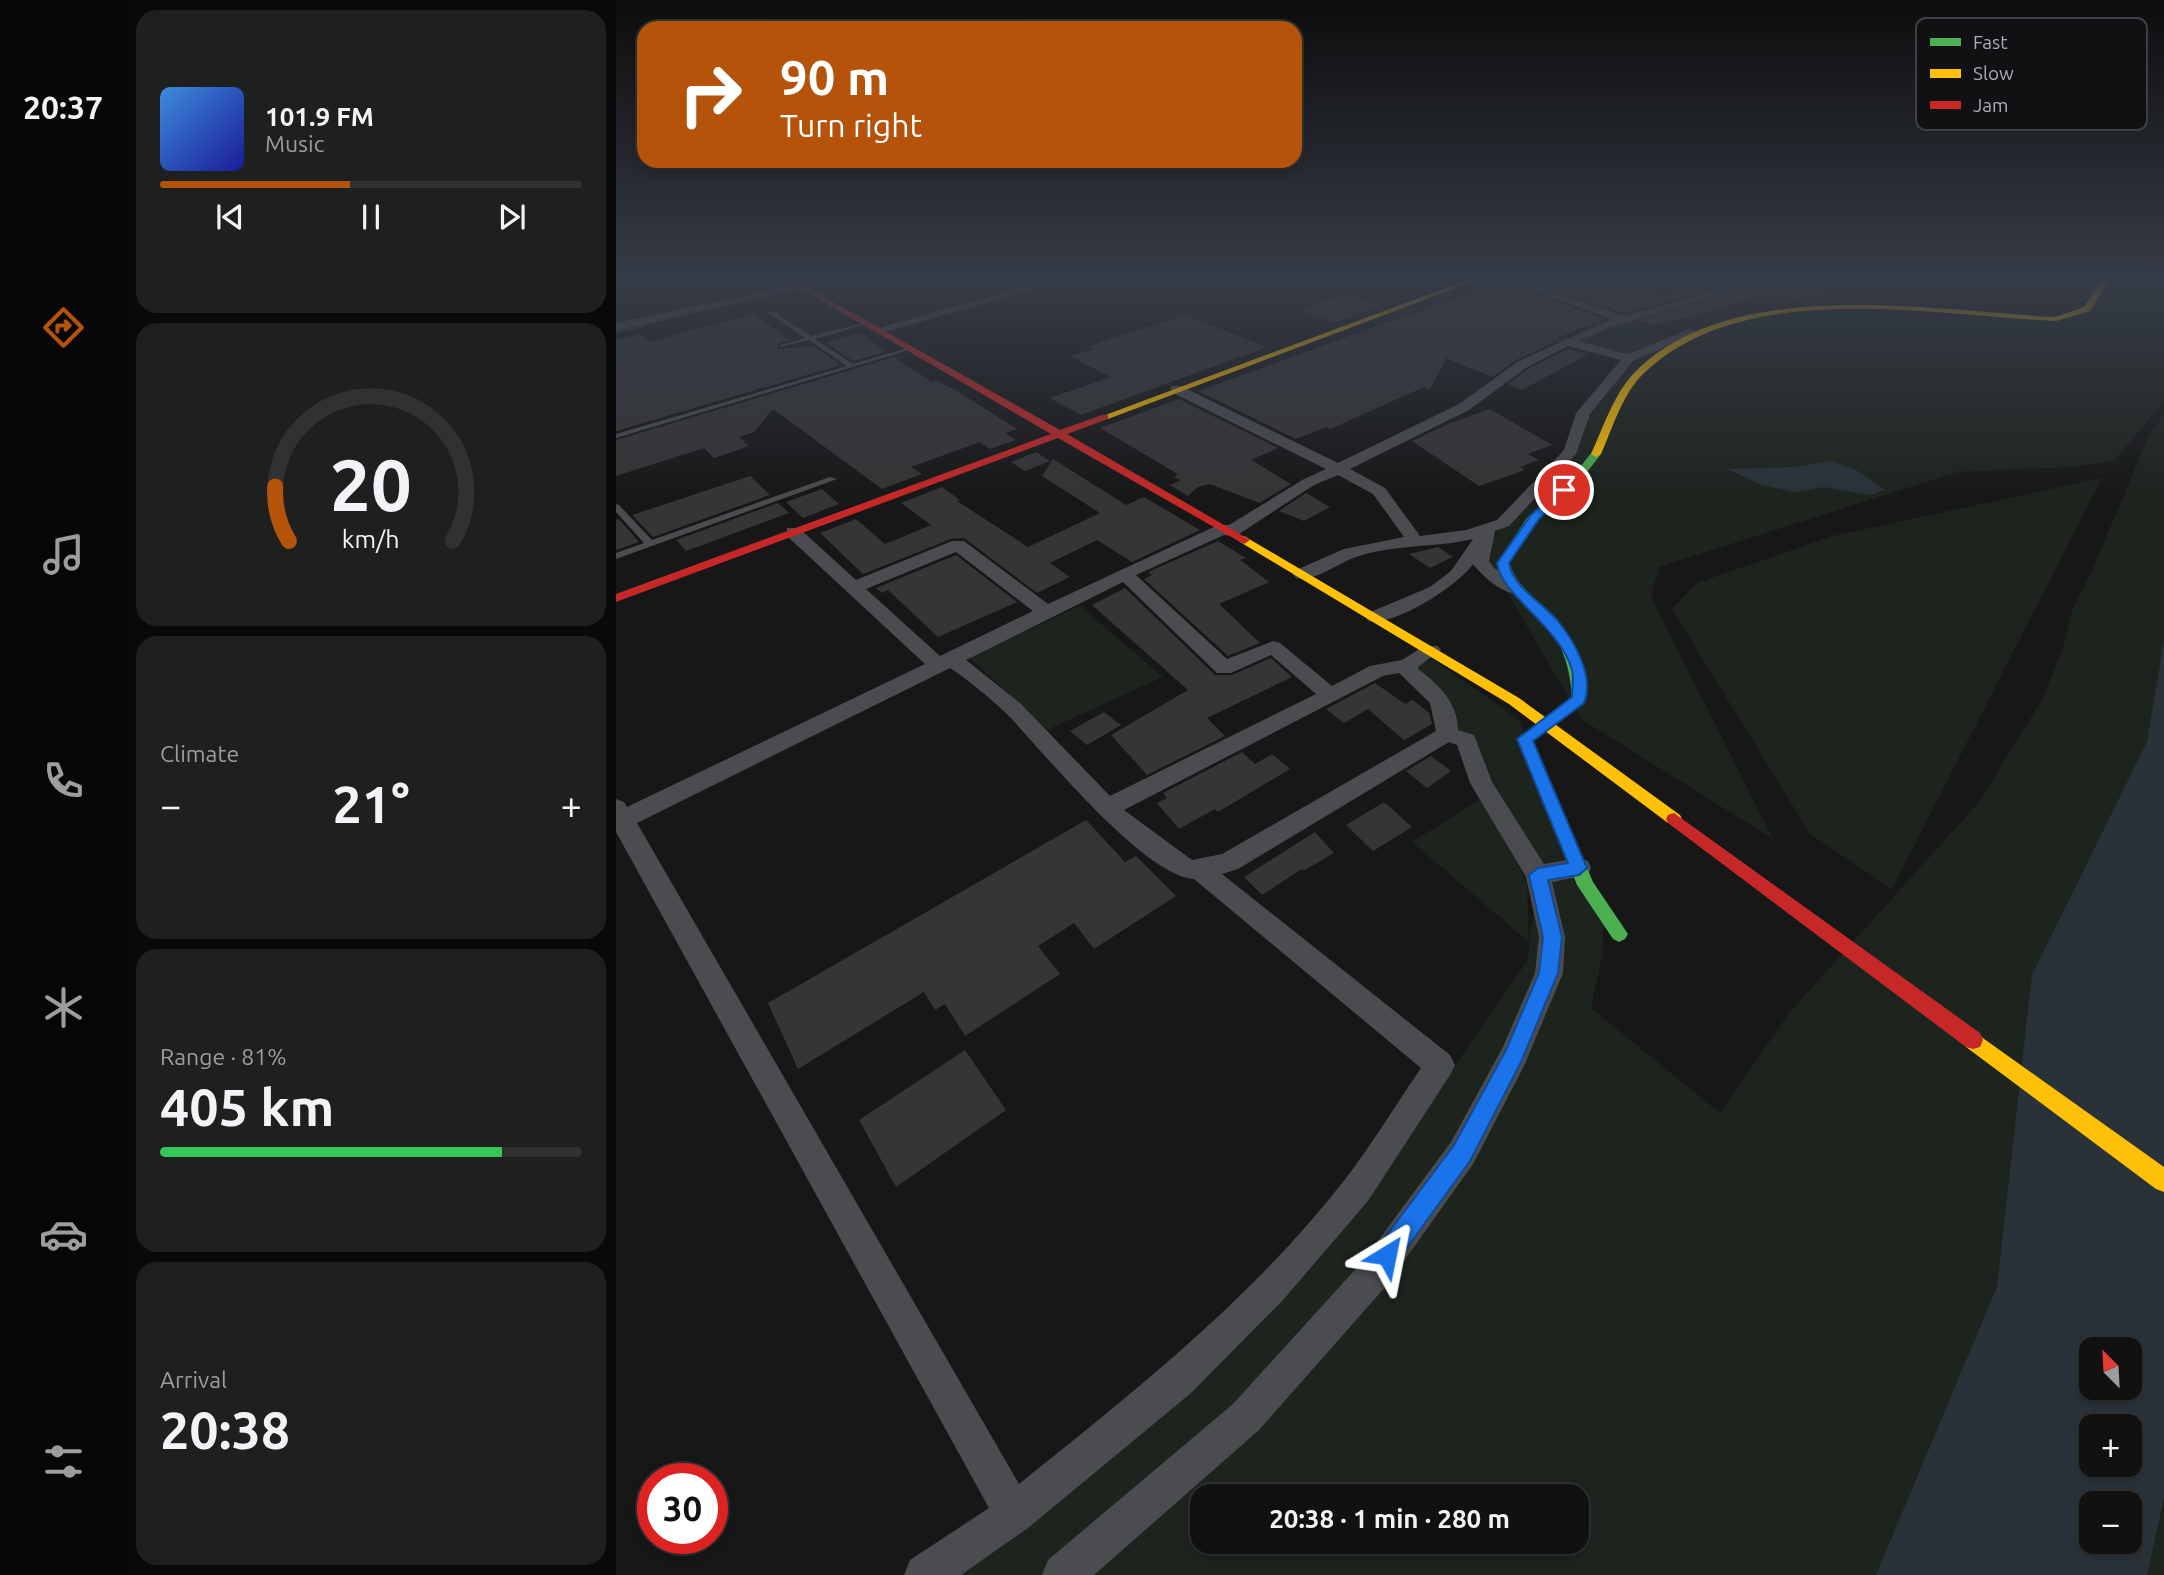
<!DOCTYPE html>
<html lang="en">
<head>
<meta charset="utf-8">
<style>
  :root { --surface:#111; --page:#1e1f1f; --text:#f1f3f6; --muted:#9c9d9f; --line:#303131; --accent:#b45309 }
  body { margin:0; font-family:Ubuntu,sans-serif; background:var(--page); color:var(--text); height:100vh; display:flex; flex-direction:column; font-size:26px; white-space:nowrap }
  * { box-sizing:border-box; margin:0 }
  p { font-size:23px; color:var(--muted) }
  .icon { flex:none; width:38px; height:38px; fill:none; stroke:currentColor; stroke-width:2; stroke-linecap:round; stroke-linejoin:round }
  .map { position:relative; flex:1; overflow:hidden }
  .side { display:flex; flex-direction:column; gap:10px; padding:10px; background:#090909; width:490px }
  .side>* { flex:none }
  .guide { position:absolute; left:21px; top:21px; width:665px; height:147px; border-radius:21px; box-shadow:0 4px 10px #0003,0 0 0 2px var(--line); background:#b45309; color:#fff; overflow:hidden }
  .needle { width:46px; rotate:336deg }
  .fabs { position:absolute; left:1463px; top:1337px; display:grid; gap:14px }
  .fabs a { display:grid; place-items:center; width:63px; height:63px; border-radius:14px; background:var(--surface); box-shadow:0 4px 10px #0003,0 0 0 2px var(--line); font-size:35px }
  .speed { position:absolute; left:21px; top:1463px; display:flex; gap:14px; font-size:35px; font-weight:700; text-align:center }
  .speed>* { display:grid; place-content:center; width:91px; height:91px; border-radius:50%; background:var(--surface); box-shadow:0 4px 10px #0003,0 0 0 2px var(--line); line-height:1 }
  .speed .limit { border:10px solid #d22; background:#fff; color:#111 }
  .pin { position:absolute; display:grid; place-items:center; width:60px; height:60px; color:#fff; margin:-30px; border:4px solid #fff; border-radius:50%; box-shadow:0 2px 7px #0007 }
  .me { position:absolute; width:77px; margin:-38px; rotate:35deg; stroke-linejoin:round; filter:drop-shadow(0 0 5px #0008) }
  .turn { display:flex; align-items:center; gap:24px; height:147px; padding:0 28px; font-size:32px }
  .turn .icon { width:91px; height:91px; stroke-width:2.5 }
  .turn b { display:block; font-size:49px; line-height:60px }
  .big { font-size:52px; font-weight:700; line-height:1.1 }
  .side .tile { flex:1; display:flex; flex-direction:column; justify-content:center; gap:10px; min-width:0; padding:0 24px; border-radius:21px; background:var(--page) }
  .side .dial { align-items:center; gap:0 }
  .dial svg { height:182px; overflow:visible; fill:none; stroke:var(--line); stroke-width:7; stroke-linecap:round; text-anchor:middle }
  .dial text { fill:var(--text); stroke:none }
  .song { display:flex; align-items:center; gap:21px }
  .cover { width:84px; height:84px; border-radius:10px; background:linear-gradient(135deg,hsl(210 70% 55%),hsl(240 70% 35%)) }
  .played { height:7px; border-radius:4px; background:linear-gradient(90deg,var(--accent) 45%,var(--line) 45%) }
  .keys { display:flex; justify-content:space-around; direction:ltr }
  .heat { display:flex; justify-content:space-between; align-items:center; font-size:38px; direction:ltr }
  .charge { height:10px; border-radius:5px; background:linear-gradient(90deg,#34c759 81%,var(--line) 0) }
  .trip { position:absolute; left:574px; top:1484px; width:399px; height:70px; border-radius:21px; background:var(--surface); box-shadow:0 4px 10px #0003,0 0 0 2px var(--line); font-weight:700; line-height:70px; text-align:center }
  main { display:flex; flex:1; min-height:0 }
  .dock { display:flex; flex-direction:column; width:126px; justify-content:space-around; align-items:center; background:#070707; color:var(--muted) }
  .dock .icon { width:49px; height:49px }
  .dock .on { color:var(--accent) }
  .dock b { font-size:32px; color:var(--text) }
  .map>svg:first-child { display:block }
</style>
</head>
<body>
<main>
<nav class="dock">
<b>20:37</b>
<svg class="icon on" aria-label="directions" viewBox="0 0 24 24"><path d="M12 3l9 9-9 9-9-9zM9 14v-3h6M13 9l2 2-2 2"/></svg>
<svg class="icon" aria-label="music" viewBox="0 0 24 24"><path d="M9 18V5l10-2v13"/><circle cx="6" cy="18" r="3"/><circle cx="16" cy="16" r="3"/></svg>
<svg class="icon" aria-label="phone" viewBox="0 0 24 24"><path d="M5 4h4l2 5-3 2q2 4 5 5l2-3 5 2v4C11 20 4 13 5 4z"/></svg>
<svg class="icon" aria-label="climate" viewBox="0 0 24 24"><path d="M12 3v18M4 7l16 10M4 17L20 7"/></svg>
<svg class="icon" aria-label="car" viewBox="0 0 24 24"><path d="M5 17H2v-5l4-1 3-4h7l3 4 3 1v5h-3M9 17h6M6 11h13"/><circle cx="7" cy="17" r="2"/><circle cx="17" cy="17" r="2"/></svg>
<svg class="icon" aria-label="filters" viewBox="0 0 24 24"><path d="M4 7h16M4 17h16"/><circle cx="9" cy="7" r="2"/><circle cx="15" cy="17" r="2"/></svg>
</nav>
<section class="side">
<div class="tile">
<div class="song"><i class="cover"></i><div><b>101.9 FM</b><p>Music</p></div></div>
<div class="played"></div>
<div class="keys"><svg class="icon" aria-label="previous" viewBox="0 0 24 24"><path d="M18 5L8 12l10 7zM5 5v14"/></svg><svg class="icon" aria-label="pause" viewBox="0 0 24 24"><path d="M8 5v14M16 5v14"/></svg><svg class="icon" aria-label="next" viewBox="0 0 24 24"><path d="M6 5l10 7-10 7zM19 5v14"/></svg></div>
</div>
<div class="tile dial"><svg viewBox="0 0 100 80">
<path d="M14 69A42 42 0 1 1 86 69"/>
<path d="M14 69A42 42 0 0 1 8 45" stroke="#b45309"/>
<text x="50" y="56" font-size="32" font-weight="700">20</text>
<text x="50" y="72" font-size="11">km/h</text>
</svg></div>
<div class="tile"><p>Climate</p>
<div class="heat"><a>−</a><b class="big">21°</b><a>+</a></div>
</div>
<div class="tile"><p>Range · 81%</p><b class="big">405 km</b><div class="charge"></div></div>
<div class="tile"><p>Arrival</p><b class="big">20:38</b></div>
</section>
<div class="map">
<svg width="1548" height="1575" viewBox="0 0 1548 1575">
  <rect width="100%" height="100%" fill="#171717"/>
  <g fill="#1d241e" fill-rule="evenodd">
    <polygon points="1504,279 1548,279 1548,401 1498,461 1453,467 1341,472 1043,567 1035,597 1157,839 965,719 866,549 960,437 1013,358 967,343 999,329 1022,323 1057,337 1172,310 1440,319 1479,303 1496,283"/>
    <path d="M1548 414V1575H345L403 1535 739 1211 911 961 914 943 796 842 865 799 911 882 913 942 923 881 950 870 988 922 986 956 975 1008 1104 1113 1173 1013 1363 802 1427 698 1450 639 1456 610 1477 569 1532 437ZM1475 1349H1514V1388H1475ZM1475 1426H1514V1465H1475ZM586 1496H961V1542H586ZM1475 1503H1514V1542H1475Z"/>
    <polygon points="1486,478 1276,889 1194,834 1056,609 1081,583 1217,536"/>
    <polygon points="464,606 547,677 431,730 353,657"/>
    <polygon points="817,659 903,720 959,860 922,875 850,740 831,734 835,709 792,669"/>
  </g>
  <g fill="#2a3239" fill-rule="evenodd">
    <polygon points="1216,461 1240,470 1269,490 1254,495 1208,487 1180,492 1146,485 1111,469 1177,467"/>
    <path d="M1548 641V1498L1531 1575H1260L1381 1287 1416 975 1531 742ZM1475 1349H1514V1388H1475ZM1475 1426H1514V1465H1475ZM1475 1503H1514V1542H1475Z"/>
  </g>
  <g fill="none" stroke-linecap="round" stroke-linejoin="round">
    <g stroke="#2a3239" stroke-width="4.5">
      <polyline points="187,287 221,279"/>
      <polyline points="0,331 27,325"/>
      <polyline points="925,338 961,343 987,329 1137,286"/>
    </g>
  </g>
  <g fill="#353536">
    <polygon points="906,279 995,279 1047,295 1080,286 1091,290 1009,313"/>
    <polygon points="1161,279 1229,279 1230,285 1179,300 1159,292 1039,326 1025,320"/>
    <polygon points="883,282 989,319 935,340 940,341 902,359 876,377 830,358 814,390 808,387 714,429 711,427 680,439 582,391"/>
    <polygon points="733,293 764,306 718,323 683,309"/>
    <polygon points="137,314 174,340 162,343 162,349 197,346 225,365 0,431 0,340 24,334 33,342"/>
    <polygon points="568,315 651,347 465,415 434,398 495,377 454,356 478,349 473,346"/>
    <polygon points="246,333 269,352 237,361 210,343"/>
    <polygon points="952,349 972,354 906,390 892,384 912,369"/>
    <polygon points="278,357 316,382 320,380 341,391 401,429 389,433 400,440 374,449 364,442 295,467 306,474 266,489 157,409 138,432 123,437 133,446 98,458 88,448 0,476 0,440"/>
    <polygon points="563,399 662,448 635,460 675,484 643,503 594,484 582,487 572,496 554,485 565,480 558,477 562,474 484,428"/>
    <polygon points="874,409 936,445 912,454 923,460 904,467 909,470 863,486 796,441 832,424"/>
    <polygon points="420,452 434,461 409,471 395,462"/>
    <polygon points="437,459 510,505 528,497 584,530 516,562 481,540 434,563 454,577 421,593 348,538 335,539 247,574 204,533 240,519 269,544 315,525 285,503 326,487 344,500 341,501 412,547 484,513 426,476"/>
    <polygon points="134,476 154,495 37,537 16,515"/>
    <polygon points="206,489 223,504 187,518 170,502"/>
    <polygon points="690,493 714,507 688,521 663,511"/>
    <polygon points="162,503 173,513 70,551 60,540"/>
    <polygon points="3,519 23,542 0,550 0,520"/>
    <polygon points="602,541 630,558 624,560 653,582 603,604 644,643 612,656 528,579 536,575 532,572"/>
    <polygon points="822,547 837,557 814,568 793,554"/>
    <polygon points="340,555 401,602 322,637 272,590 266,593 260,588"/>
    <polygon points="509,588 599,675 616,675 655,658 676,677 591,718 609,736 531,775 495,735 572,690 476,605"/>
    <polygon points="759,683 789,704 797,700 813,713 816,724 788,740 752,709 728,723 710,709"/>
    <polygon points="488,712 505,725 471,745 454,731"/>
    <polygon points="626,752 639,764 656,754 674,769 602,812 599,809 563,829 541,803 551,798 547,793"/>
    <polygon points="815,756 835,771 811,788 790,771"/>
    <polygon points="768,802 796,827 757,851 730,825"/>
    <polygon points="470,820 509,862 520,856 560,896 478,949 458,923 422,946 444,974 349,1036 329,1004 319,1010 308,992 182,1069 152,1003"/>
    <polygon points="699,832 718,853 687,871 686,869 646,895 628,877"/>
    <polygon points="349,1050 390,1110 280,1187 243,1120"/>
  </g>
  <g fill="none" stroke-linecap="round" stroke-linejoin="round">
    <g fill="#4b4c50" fill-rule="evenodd">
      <polygon points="153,311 157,311 195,336 251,322 251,324 199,339 237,364 294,347 297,349 0,438 0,434 231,366 193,340 164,347 164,345 189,338 153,313"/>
      <polygon points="214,477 221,479 0,559 0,553 28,543 0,512 0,504 3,505 36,540"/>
    </g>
    <g fill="#4b4c50" fill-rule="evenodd">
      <polygon points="438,279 454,279 265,333 255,330"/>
      <path d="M883 279H898L1009 316 1100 290 1065 279C1081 279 1099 288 1114 286 1130 285 1142 278 1158 279L993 327 962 341 1012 354 1074 329 1084 332 1017 361 974 414 960 454 893 526 879 531 873 561 878 568 906 585 909 589 906 593C889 597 867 577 857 564 843 585 778 627 752 621L750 617 752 613 814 587 835 571 857 539C819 548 778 544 740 557 722 563 699 582 680 578L677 574 680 570 728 549 788 537 757 494 722 475 698 485 620 536 608 535 520 575 611 659 657 641 664 643 716 686 754 666 786 660 808 646H822L825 650 802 667 803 670C823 684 842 704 842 730L858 735 876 782 928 864 963 858 972 861 975 868 972 875 936 882 949 937 947 973 908 1066 857 1164 771 1285 643 1430 478 1575H426L432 1560 617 1404 747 1261 835 1142 887 1047 919 973 923 937 910 877 854 783 841 745 833 742 622 869 606 874 834 1055 839 1065 834 1075 752 1201 667 1300 575 1393 412 1528 345 1575H288L294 1560 373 1508 0 832V799L8 802 11 807 309 664 171 536V528H183L240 580 336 541H348L432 604 602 525H613L688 479 710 469 555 392V386H565L722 463 843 404 903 361 996 319ZM952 346 1005 360 960 413 948 450 881 520 850 530 804 536 769 488 734 469 853 410 911 367ZM340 552 417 611 324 656 250 589ZM507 582 601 673H615L655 655 700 694 494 796 405 704 350 660ZM334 668C355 682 374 698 392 715 429 754 527 875 578 879L805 1068C780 1104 757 1143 730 1178 638 1297 519 1391 403 1484L21 823ZM783 673 814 703 820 731 606 854 576 860 508 810 767 676Z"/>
      <polygon points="185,283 189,284 189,288 0,331 0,323"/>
    </g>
    <path fill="#4caf50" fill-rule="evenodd" d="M976 452 985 454 968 476 919 522 893 563C901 586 918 597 935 614 958 637 968 667 970 699L917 741 977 882 1012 934 1009 939 1003 942 997 939 961 885 902 739 956 697C954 667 946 639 924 618 907 600 889 588 881 563L911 518 960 472Z"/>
    <g fill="#ffc107" fill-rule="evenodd">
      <polygon points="854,279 864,279 492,419 484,417"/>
      <path d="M1490 279H1500L1491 284 1474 311 1440 321C1314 315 1127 277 1027 374 1006 395 997 427 985 454L980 457 975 454C988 426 998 393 1020 371 1119 274 1315 311 1439 317L1468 307 1485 280Z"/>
      <polygon points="628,536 903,698 1064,815 1066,819 1064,823 1052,823 893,704 624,542 622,540"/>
      <polygon points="1357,1031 1548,1167 1548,1192 1540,1189 1350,1047 1347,1040 1350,1033"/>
    </g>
    <g fill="#c62828" fill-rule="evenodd">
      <polygon points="168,279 177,279 444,430 486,415 492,415 492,419 451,434 634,540 628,544 624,542 442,438 0,602 0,594 435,434"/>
      <polygon points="1058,813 1364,1033 1367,1040 1364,1047 1357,1049 1350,1047 1052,823 1050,819 1052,815"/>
    </g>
  </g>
  <linearGradient id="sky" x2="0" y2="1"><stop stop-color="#0d0d0d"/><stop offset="0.56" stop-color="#363c47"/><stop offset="1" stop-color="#363c47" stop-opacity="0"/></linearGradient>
  <rect width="1548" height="499" fill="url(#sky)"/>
  <path fill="#1a73e8" stroke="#114b97" stroke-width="2" d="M945 487 954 490 923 519 893 563C897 588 926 602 942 621 958 641 979 677 968 703L917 741 971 868 963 875 932 880 946 937 942 973 905 1062 854 1161 779 1264 771 1267 762 1264 759 1255 762 1247 838 1145 890 1050 923 973 927 937 913 875 922 868 952 863 901 739 956 697C956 689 958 678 956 670 944 627 885 595 881 563L915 515Z"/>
  <rect x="1300" y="18" width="231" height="112" rx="10" fill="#111113" stroke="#3e4045" stroke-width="2"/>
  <rect x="1314" y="38" width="31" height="8" fill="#4caf50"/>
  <rect x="1314" y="69" width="31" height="9" fill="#ffc107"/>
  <rect x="1314" y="101" width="31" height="8" fill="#c62828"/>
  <g font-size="19" fill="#a8adb8">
    <text x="1357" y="49">Fast</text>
    <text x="1357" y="80">Slow</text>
    <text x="1357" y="112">Jam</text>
  </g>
</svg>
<div class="fabs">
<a><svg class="needle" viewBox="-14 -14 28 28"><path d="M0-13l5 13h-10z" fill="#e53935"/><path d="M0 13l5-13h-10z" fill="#9c9d9f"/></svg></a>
<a>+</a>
<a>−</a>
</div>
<div class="speed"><div class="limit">30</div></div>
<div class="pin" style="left:948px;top:490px;background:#d93025"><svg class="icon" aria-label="arrive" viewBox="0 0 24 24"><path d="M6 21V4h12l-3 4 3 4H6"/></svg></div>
<svg class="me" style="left:771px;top:1255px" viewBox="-20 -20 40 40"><path d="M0-17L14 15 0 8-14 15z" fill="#1a73e8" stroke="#fff" stroke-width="4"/></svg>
<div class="trip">20:38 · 1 min · 280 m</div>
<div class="guide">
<div class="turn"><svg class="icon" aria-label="right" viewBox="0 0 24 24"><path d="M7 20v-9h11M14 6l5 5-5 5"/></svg><div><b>90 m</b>Turn right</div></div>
</div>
</div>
</main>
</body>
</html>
